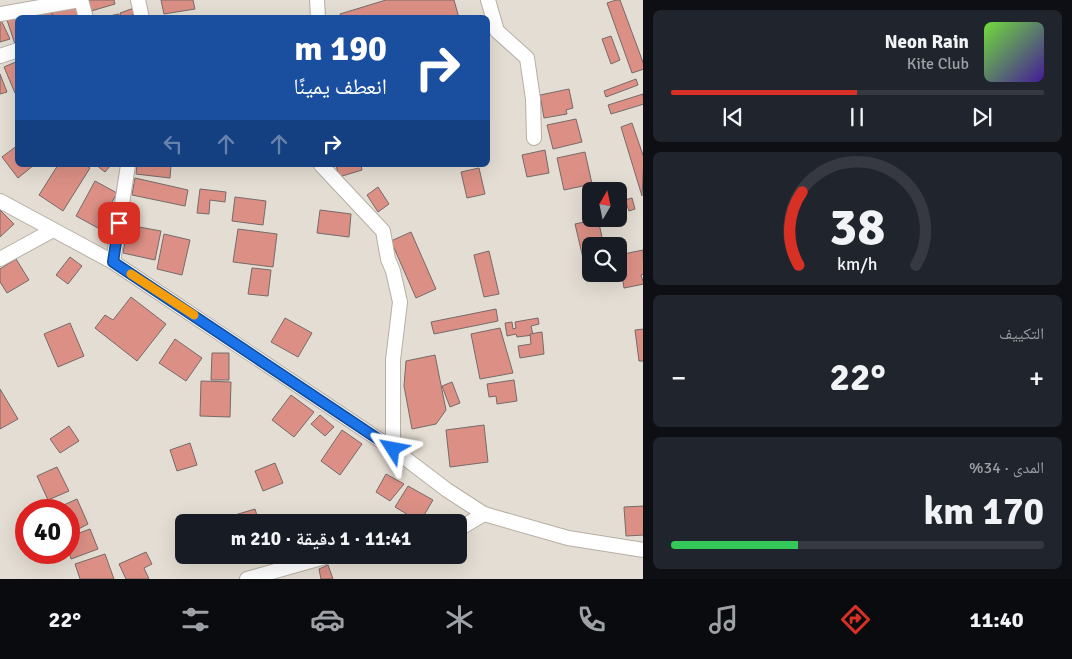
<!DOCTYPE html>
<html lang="ar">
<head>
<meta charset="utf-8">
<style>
  :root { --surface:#171b24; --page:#20242c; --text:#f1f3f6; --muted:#9ea1a6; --line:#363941; --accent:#d93025 }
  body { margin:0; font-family:Signika,"Noto Naskh Arabic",sans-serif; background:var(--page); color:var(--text); direction:rtl; height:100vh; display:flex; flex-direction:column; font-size:19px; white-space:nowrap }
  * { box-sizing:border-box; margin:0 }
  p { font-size:16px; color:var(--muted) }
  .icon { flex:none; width:28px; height:28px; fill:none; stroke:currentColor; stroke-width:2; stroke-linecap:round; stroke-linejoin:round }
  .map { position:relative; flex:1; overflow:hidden; direction:ltr }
  .drawer { display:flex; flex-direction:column; gap:10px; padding:10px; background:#0d0f14; width:429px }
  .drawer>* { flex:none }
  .hud { position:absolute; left:15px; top:15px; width:475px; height:152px; border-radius:8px; box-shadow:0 5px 20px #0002; direction:rtl; background:#1a4fa0; color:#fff; overflow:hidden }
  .needle { width:32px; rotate:9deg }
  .tools { position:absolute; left:582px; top:182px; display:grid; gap:10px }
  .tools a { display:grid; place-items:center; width:45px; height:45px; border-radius:8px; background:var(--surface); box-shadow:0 5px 20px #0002; font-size:25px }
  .speed { position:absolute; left:15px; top:499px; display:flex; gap:10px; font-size:25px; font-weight:700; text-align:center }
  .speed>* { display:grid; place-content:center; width:65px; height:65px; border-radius:50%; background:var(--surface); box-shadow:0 5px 20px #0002; line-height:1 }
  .speed .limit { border:8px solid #d22; background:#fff; color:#111 }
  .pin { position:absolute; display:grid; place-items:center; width:42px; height:42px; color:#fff; margin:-21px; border-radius:10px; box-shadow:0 2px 8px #0006 }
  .me { position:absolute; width:55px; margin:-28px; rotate:304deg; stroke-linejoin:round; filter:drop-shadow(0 0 4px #0008) }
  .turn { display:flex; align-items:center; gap:18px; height:105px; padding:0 20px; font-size:22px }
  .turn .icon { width:65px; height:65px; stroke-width:2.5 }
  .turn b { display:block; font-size:35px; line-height:42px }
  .lanes { display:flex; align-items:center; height:48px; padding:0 20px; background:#0003; justify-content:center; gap:25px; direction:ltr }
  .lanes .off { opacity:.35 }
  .big { font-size:38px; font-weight:700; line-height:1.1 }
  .drawer .card { flex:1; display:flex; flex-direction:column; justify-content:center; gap:8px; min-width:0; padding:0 18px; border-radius:8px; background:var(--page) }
  .drawer .dial { align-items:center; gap:0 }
  .dial svg { height:130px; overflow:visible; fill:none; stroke:var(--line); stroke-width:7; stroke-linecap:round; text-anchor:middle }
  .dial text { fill:var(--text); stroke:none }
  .song { display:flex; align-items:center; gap:15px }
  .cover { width:60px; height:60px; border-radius:8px; background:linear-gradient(135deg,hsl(100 70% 55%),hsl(260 70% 35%)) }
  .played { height:5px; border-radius:2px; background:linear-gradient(90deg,var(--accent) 50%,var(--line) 50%) }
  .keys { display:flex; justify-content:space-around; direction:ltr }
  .heat { display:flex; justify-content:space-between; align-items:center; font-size:28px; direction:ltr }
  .charge { height:8px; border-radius:4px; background:linear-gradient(90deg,#34c759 34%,var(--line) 0) }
  .trip { position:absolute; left:175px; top:514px; width:292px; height:50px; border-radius:8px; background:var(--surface); box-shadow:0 5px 20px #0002; font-weight:700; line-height:50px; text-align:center; direction:rtl }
  .tabs { display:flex; height:80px; justify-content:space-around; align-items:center; background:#090b0e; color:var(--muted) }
  .tabs .icon { width:35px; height:35px }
  .tabs .current { color:var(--accent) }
  .tabs b { font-size:22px; color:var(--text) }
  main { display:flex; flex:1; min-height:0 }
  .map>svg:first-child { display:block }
</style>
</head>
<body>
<main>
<section class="drawer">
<div class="card">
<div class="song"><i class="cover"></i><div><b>Neon Rain</b><p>Kite Club</p></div></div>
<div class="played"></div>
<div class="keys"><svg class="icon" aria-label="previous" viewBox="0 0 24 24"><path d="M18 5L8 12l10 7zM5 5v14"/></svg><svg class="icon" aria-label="pause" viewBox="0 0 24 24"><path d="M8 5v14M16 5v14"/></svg><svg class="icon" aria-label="next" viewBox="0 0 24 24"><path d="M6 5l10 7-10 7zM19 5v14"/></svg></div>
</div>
<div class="card dial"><svg viewBox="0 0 100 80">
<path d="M14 69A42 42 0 1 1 86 69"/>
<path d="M14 69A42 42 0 0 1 16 24" stroke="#d93025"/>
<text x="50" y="56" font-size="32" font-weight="700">38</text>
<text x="50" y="72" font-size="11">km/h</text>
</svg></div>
<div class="card"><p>التكييف</p>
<div class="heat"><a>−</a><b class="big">22°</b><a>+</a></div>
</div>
<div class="card"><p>المدى · 34%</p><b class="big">170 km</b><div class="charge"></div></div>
</section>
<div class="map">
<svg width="644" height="579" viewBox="0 0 644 579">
  <rect width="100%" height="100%" fill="#e4ddd3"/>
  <g fill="#dc9085" stroke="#766a68">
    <polygon points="85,0 114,0 115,4 88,12"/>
    <polygon points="161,0 193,0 195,9 164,14"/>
    <polygon points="386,0 454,0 459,18 341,18 340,14"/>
    <polygon points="616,0 620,0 644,65 644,69 632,73 607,3"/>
    <polygon points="75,3 80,18 53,18 51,11"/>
    <polygon points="134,8 136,14 122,18 120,13"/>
    <polygon points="51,9 53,18 36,18 34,12"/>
    <polygon points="26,11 28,18 18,18 18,43 15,44 6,17"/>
    <polygon points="119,14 119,18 98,18"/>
    <polygon points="0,18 10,39 0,42"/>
    <polygon points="611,36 620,60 611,64 602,39"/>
    <polygon points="18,61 18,92 15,93 4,67"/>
    <polygon points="0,74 7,92 0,94"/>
    <polygon points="636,79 638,85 606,97 604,91"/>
    <polygon points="569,89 573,108 566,110 567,114 544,118 540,95"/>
    <polygon points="643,94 644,104 611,114 608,105"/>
    <polygon points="576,119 582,142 553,149 547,125"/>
    <polygon points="632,123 644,158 642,196 621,127"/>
    <polygon points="18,145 18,165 34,165 18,178 2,157"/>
    <polygon points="545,150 549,173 527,177 522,155"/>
    <polygon points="585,152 592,184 564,190 557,158"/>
    <polygon points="58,165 85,165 90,168 63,211 39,195"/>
    <polygon points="96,165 111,165 105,172"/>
    <polygon points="137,165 171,165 170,178 136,174"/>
    <polygon points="336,165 361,165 362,170 339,177"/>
    <polygon points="479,168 485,194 467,198 461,172"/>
    <polygon points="135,178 188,190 185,206 132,195"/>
    <polygon points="95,181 117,193 98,228 76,216"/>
    <polygon points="378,187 389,204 378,212 367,195"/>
    <polygon points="200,189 226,192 225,202 210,200 209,214 197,213"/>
    <polygon points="235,197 266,201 263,225 232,221"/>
    <polygon points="632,198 635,209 629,211 625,200"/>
    <polygon points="0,210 14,224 0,237"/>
    <polygon points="320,210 351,214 349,237 317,233"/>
    <polygon points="598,219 604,246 591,246 591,256 583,258 575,224"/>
    <polygon points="128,225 161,231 155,260 123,253"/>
    <polygon points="238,229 277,234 273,267 233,262"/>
    <polygon points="411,232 436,289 416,298 391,241"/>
    <polygon points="164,234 190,240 182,275 157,269"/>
    <polygon points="643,250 644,274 641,275 644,284 624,288 619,255"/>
    <polygon points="489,251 499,294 484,297 474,255"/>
    <polygon points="70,257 82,266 68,284 56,275"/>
    <polygon points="16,259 29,280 7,293 0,282 0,269"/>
    <polygon points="252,268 271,270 268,296 248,294"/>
    <polygon points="131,297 166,324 137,361 95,328 105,315 113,320"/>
    <polygon points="496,309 498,321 434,334 431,322"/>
    <polygon points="285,318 312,333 298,357 271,342"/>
    <polygon points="538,318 539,324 531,326 533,335 517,337 516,334 507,336 505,323 512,322 513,329 516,328 515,322"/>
    <polygon points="70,323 84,356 58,367 44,334"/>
    <polygon points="500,328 513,373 480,379 471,334"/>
    <polygon points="644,329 644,361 639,361 635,330"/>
    <polygon points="542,332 544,354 520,358 518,346 531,344 530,334"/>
    <polygon points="175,339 202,358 186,381 159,363"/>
    <polygon points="212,353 229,353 229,380 211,380"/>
    <polygon points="435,355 446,410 436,424 412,429 404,386 406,361"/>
    <polygon points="514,380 517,401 497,404 496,396 489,397 487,384"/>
    <polygon points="201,381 231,382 230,417 200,416"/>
    <polygon points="452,382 460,403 450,407 442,386"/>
    <polygon points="0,389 18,419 0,429"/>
    <polygon points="291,395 314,412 294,437 272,420"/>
    <polygon points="320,415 334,427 325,436 311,424"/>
    <polygon points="484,425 488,462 450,467 446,430"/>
    <polygon points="69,426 79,441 60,453 50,439"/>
    <polygon points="342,430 362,444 340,475 321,461"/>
    <polygon points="190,443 197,465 177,471 170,450"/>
    <polygon points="275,463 283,483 263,491 255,471"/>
    <polygon points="57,467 69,491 48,500 37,476"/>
    <polygon points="386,474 404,484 390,501 376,492"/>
    <polygon points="408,486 433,500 420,522 395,507"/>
    <polygon points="77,499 88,524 69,534 69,510 55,509"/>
    <polygon points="644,506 644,535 626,536 624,507"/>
    <polygon points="255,509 259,522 230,522 228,517"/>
    <polygon points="90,529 98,549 71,559 69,552 69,537"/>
    <polygon points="146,552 152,564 144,568 149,579 126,579 119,564"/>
    <polygon points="105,554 114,579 80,579 75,564"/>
    <polygon points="328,565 333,579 321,579 319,569"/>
  </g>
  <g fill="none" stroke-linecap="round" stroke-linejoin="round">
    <g stroke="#b6afa5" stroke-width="16">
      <g id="minor">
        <polyline points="81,0 86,18"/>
        <polyline points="138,0 142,18"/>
        <polyline points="317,0 318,18"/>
        <polyline points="488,0 497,31 527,58 533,99 534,138"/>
        <polyline points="0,14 80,0"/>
        <polyline points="0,56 18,50"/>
        <polyline points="321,165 383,231 388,259 393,271 400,302 393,360 393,449"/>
        <polyline points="0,201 113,262 393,449 447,490 484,514 568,538 644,550"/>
        <polyline points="0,259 53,230"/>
        <polyline points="113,262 128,165"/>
        <polyline points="459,529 484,514"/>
        <polyline points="247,579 332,555"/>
      </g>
    </g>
    <use href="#minor" stroke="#fff" stroke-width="14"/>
  </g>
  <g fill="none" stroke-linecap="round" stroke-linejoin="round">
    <g stroke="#114b97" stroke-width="12">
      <polyline id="route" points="119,223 113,262 393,449"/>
    </g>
    <use href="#route" stroke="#1a73e8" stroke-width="9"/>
    <polyline stroke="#f59e0b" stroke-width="9" points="131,274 194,315"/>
  </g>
</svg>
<div class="tools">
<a><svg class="needle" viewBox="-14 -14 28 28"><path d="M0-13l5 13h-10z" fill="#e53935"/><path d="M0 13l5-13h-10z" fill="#9ea1a6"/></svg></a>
<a><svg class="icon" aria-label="search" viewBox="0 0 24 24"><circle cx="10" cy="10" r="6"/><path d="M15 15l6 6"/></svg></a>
</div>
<div class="speed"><div class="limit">40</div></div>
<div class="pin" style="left:119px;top:223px;background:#d93025"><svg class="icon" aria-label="arrive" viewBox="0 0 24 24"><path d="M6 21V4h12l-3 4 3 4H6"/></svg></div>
<svg class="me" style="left:393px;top:449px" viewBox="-20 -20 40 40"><path d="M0-17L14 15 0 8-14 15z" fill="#1a73e8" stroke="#fff" stroke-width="4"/></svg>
<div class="trip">11:41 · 1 دقيقة · 210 m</div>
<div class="hud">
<div class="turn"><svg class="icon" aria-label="right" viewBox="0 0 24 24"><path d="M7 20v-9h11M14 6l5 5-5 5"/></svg><div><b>190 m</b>انعطف يمينًا</div></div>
<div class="lanes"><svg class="icon off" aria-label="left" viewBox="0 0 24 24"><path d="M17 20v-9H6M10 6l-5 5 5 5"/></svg><svg class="icon off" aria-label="ahead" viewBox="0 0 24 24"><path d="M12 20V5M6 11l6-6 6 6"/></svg><svg class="icon off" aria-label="ahead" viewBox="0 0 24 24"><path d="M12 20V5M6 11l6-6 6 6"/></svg><svg class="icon" aria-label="right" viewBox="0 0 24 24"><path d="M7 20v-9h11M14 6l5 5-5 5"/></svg></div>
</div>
</div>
</main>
<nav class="tabs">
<b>11:40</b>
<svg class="icon current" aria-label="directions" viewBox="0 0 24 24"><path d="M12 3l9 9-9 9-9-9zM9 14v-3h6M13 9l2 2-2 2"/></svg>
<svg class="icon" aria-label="music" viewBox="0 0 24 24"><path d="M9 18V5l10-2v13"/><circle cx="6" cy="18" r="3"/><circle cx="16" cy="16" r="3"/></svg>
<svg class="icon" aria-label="phone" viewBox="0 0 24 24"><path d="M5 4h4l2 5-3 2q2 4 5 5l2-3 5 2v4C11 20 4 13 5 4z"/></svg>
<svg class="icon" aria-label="climate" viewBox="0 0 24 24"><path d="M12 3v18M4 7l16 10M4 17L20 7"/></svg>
<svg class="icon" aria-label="car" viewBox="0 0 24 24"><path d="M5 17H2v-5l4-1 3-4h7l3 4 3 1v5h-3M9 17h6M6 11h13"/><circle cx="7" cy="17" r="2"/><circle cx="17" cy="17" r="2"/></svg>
<svg class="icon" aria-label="filters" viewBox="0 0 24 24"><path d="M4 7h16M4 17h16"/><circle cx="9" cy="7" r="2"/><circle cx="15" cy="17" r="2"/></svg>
<b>22°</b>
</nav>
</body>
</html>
